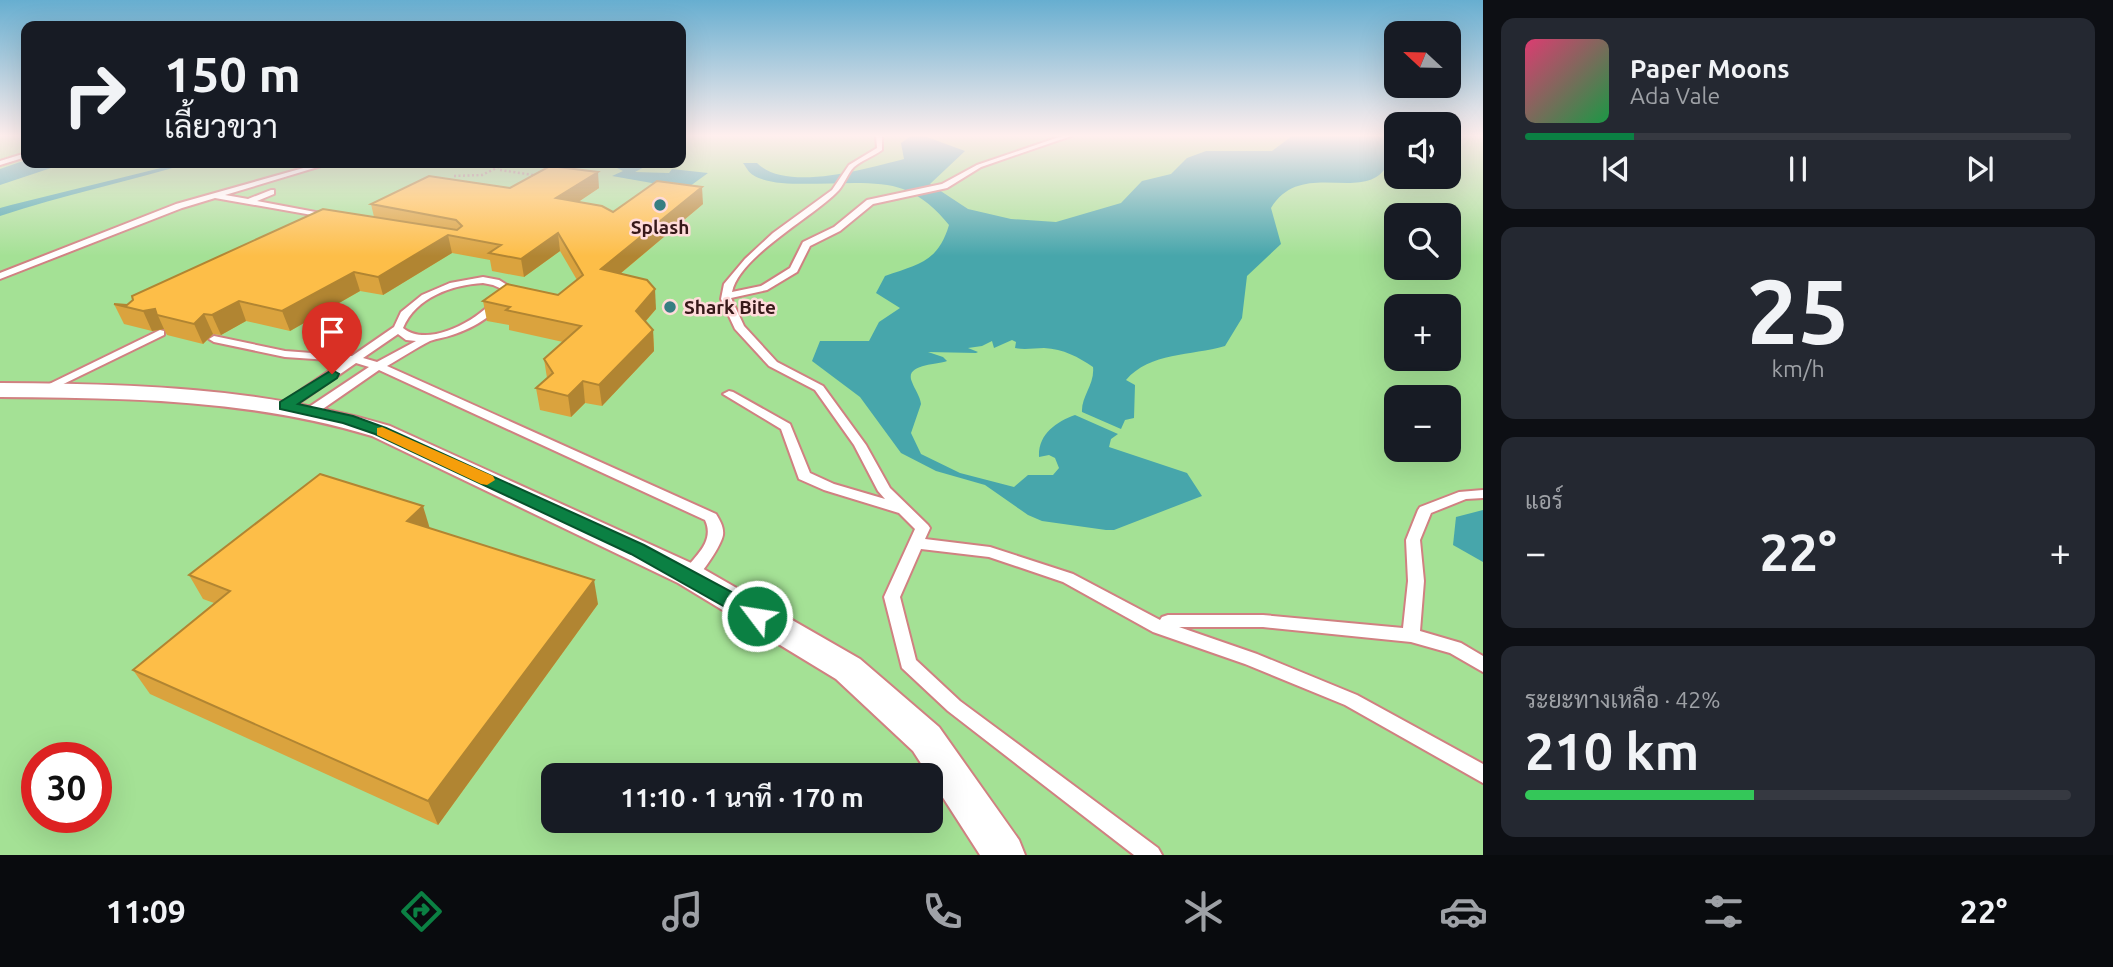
<!DOCTYPE html>
<html lang="th">
<head>
<meta charset="utf-8">
<style>
  :root { --surface:#171b24; --page:#242831; --text:#f1f3f6; --muted:#9ea1a6; --line:#363941; --accent:#0b8043 }
  body { margin:0; font-family:Ubuntu,Sarabun,sans-serif; background:var(--page); color:var(--text); height:100vh; display:flex; flex-direction:column; font-size:26px; white-space:nowrap }
  * { box-sizing:border-box; margin:0 }
  p { font-size:23px; color:var(--muted) }
  .icon { flex:none; width:38px; height:38px; fill:none; stroke:currentColor; stroke-width:2; stroke-linecap:round; stroke-linejoin:round }
  .map { position:relative; flex:1; overflow:hidden }
  .panel { display:flex; flex-direction:column; gap:18px; padding:18px; background:#0d0f14; width:630px }
  .panel>* { flex:none }
  .hud { position:absolute; left:21px; top:21px; width:665px; height:147px; border-radius:14px; box-shadow:0 7px 28px #0002; background:#171b24; color:var(--text); overflow:hidden }
  .needle { width:46px; rotate:292deg }
  .controls { position:absolute; left:1384px; top:21px; display:grid; gap:14px }
  .controls a { display:grid; place-items:center; width:77px; height:77px; border-radius:14px; background:var(--surface); box-shadow:0 7px 28px #0002; font-size:35px }
  .speed { position:absolute; left:21px; top:742px; display:flex; gap:14px; font-size:35px; font-weight:700; text-align:center }
  .speed>* { display:grid; place-content:center; width:91px; height:91px; border-radius:50%; background:var(--surface); box-shadow:0 7px 28px #0002; line-height:1 }
  .speed .limit { border:10px solid #d22; background:#fff; color:#111 }
  .pin { position:absolute; display:grid; place-items:center; width:60px; height:60px; color:#fff; margin:-72px -30px; border-radius:50% 50% 50% 0; rotate:-45deg; box-shadow:0 0 7px #0007 }
  .pin .icon { rotate:45deg }
  .me { position:absolute; width:77px; margin:-38px; rotate:301deg; stroke-linejoin:round; filter:drop-shadow(0 0 5px #0008) }
  .turn { display:flex; align-items:center; gap:24px; height:147px; padding:0 28px; font-size:32px }
  .turn .icon { width:91px; height:91px; stroke-width:2.5 }
  .turn b { display:block; font-size:49px; line-height:60px }
  .big { font-size:52px; font-weight:600; line-height:1.1 }
  .panel .widget { flex:1; display:flex; flex-direction:column; justify-content:center; gap:10px; min-width:0; padding:0 24px; border-radius:14px; background:var(--page) }
  .panel .dial { align-items:center; gap:0 }
  .dial b { font-size:91px; line-height:1 }
  .song { display:flex; align-items:center; gap:21px }
  .cover { width:84px; height:84px; border-radius:10px; background:linear-gradient(135deg,hsl(340 70% 55%),hsl(140 70% 35%)) }
  .played { height:7px; border-radius:4px; background:linear-gradient(90deg,var(--accent) 20%,var(--line) 20%) }
  .keys { display:flex; justify-content:space-around; direction:ltr }
  .heat { display:flex; justify-content:space-between; align-items:center; font-size:38px; direction:ltr }
  .charge { height:10px; border-radius:5px; background:linear-gradient(90deg,#34c759 42%,var(--line) 0) }
  .trip { position:absolute; left:541px; top:763px; width:402px; height:70px; border-radius:14px; background:var(--surface); box-shadow:0 7px 28px #0002; font-weight:600; line-height:70px; text-align:center }
  .dock { display:flex; height:112px; justify-content:space-around; align-items:center; background:#090b0e; color:var(--muted) }
  .dock .icon { width:49px; height:49px }
  .dock .current { color:var(--accent) }
  .dock b { font-size:32px; color:var(--text) }
  main { display:flex; flex:1; min-height:0 }
  .map>svg:first-child { display:block }
</style>
</head>
<body>
<main>
<div class="map">
<svg width="1483" height="855" viewBox="0 0 1483 855">
  <rect width="100%" height="100%" fill="#ffdbda"/>
  <path fill="#a4e195" fill-rule="evenodd" d="M0 136H26V163H681V136H1396V177H1449V136H1483V855H0ZM1396 215H1449V268H1396ZM1396 306H1449V359H1396ZM1396 397H1449V450H1396ZM37 758H96V817H37ZM553 775H931V821H553Z"/>
  <g fill="#47a6ab">
    <path d="M911 136H924L965 151 930 184 968 209 1011 219 1056 222 1121 203 1142 181 1171 174 1187 158 1206 151H1272L1292 136H1396V155L1386 160 1388 164C1366 206 1302 157 1271 208L1281 244 1247 276 1242 318 1225 346C1191 356 1150 352 1126 380L1135 385 1134 418 1125 420 1121 429 1082 412C1081 397 1095 384 1093 367 1078 357 1064 349 1044 348 1034 348 1025 350 1015 348L1016 342 1012 340 994 348 992 341 982 346 968 348 978 352 976 353 928 352 943 357 947 361C936 365 904 364 912 382 915 390 920 396 921 404L911 433 921 454 960 473 1014 487 1028 475H1053L1059 468 1055 458 1049 455 1039 457C1038 434 1056 422 1075 415L1118 434 1111 439 1109 447 1187 473 1202 496 1114 530H1106L1042 521 1028 515 985 485 936 471 901 453 860 397 812 361 820 341H869L879 322 900 308 876 293 885 276C919 264 938 262 949 225 936 209 923 197 903 189 865 174 783 194 753 175 749 173 746 167 743 163H757C786 193 869 168 904 159L901 143Z"/>
    <path d="M181 163H190C127 182 63 195 0 216V208L11 205Z"/>
    <polygon points="617,163 648,165 635,172 669,173 672,169 708,173 686,189 612,176 623,171 613,166"/>
    <polygon points="1483,510 1483,562 1453,545 1456,517"/>
  </g>
  <g fill="none" stroke-linecap="round" stroke-linejoin="round">
    <polygon fill="#47a6ab" fill-rule="evenodd" points="26,160 26,163 54,163 51,168 0,185 0,169"/>
    <g stroke="#d08181" stroke-width="4">
      <g id="service">
        <path d="M876 136H882V150C874 156 862 160 854 167 847 174 844 186 836 193 811 218 739 257 732 292L761 286 790 268 803 242 834 227 867 200 942 184 977 165 1062 136H1071L981 167 947 188 873 204 840 231 810 246 797 272 767 290 731 298 744 326 777 362 823 386 866 445 890 488 928 525 930 528 925 539 990 547 1073 574 1160 620 1162 617 1168 615H1263L1403 628 1408 581 1406 540 1418 510 1420 507 1459 492 1483 490V498L1466 499 1431 513 1420 540 1424 581 1420 631 1461 643 1483 656V672L1450 653 1411 642 1263 627H1179L1257 654 1357 695 1483 764V783L1345 705 1245 664 1153 632 1063 582 989 557 921 549 900 597 916 660 960 701 1158 848 1162 855H1134L948 711 902 668 884 597 915 529 899 513 824 490 799 479 781 429 723 394 729 391 733 392 790 424 810 473 834 484 885 499 878 491 854 445 815 390 769 366 735 329 721 299 724 284 745 259 773 233 832 190 849 165 877 148Z"/>
        <polygon points="26,153 26,157 0,165 0,161"/>
        <polygon points="321,163 331,163 225,195 248,199 271,190 274,190 274,194 257,201 326,214 329,214 329,218 215,198 182,208 0,279 0,273 176,204"/>
        <path d="M483 277 499 280 512 288C500 312 477 327 452 335 445 338 437 338 430 341 416 348 401 358 387 366L716 514C720 521 724 527 723 535 721 546 703 572 695 579 690 582 688 580 684 579L681 575C692 558 716 543 705 520L379 370 314 415H306L304 412 306 409 369 367 356 363 290 409H282L280 406 282 403 344 361 285 357 214 342 209 339 214 336 285 351 352 356 394 327 401 312 422 295 450 283ZM483 283 493 285 502 289C488 316 430 350 403 328 416 297 452 285 483 283ZM398 334 406 340 416 341 377 362 363 358Z"/>
        <polygon points="160,330 164,331 164,335 47,392 39,392 37,390"/>
      </g>
    </g>
    <g stroke="#d08181" stroke-width="4">
      <path id="minor" d="M0 383C135 384 259 387 390 426L700 567 860 659 939 727 1019 840 1025 855H980L913 751 836 679 678 583 372 436C250 399 127 398 0 397Z"/>
    </g>
    <g stroke="#b18f8f" stroke-width="2.5" stroke-dasharray="2 2.5" stroke-linecap="butt">
      <polyline points="500,170 540,176"/>
      <polyline points="454,176 482,175 507,163"/>
    </g>
    <use href="#service" fill="#fff" fill-rule="evenodd"/>
    <use href="#minor" fill="#fff" fill-rule="evenodd"/>
  </g>
  <g fill="#daa33e">
    <polygon points="510,188 599,188 578,202 613,212 703,204 620,274 656,309 645,322 653,330 654,351 602,406 585,403 571,417 540,410 536,388 547,378 544,359 563,342 509,330 509,325 487,321 483,301 558,295 577,280 560,251 524,277 492,271 490,260 452,253 383,295 360,291 290,331 246,321 221,335 213,334 203,344 167,335 164,329 152,331 124,324 114,304 127,305 374,217 371,204"/>
    <polygon points="430,528 598,604 438,825 150,694 133,670 214,603 203,599 189,575"/>
  </g>
  <g fill="#b18532">
    <polygon points="598,172 599,188 559,215 556,198"/>
    <polygon points="702,187 703,204 603,288 601,269"/>
    <polygon points="558,233 560,251 524,277 521,259"/>
    <polygon points="448,235 452,253 383,295 378,277"/>
    <polygon points="354,272 360,291 290,331 282,311"/>
    <polygon points="655,289 656,309 637,331 636,311"/>
    <polygon points="239,301 246,321 221,335 212,315"/>
    <polygon points="155,309 164,329 152,331 143,311"/>
    <polygon points="204,314 213,334 203,344 194,324"/>
    <polygon points="653,330 654,351 602,406 599,385"/>
    <polygon points="583,381 585,403 571,417 568,396"/>
    <polygon points="423,506 430,529 407,521"/>
    <polygon points="594,580 598,604 438,825 428,801"/>
  </g>
  <g fill="#fdbe48" stroke="#b18532" stroke-width="2">
    <polygon points="550,166 598,172 556,198 602,206 613,212 657,181 702,187 601,269 647,280 655,289 636,311 653,330 599,385 583,381 568,396 536,388 553,373 544,359 581,326 506,310 510,307 483,301 507,284 558,295 583,275 558,233 521,259 489,253 501,245 448,235 378,277 354,272 282,311 239,301 212,315 204,314 194,324 157,315 155,309 143,311 114,304 127,305 133,300 132,296 323,209 457,230 462,226 456,220 371,204 429,176 510,188"/>
    <polygon points="320,474 423,506 407,521 594,580 428,801 133,670 230,591 189,575"/>
  </g>
  <linearGradient id="sky" x2="0" y2="1"><stop stop-color="#67aed0"/><stop offset="0.53" stop-color="#ffefee"/><stop offset="1" stop-color="#ffefee" stop-opacity="0"/></linearGradient>
  <rect width="1483" height="256" fill="url(#sky)"/>
  <polygon fill="#0b8043" stroke="#07532c" stroke-width="2" points="332,370 339,374 337,378 298,404 353,416 386,428 644,545 765,610 768,616 765,621 750,621 631,554 375,434 343,423 280,409 280,402"/>
  <polygon fill="#f59e0b" points="382,427 493,476 495,480 487,485 481,484 377,435 377,428"/>
  <g fill="#367e82" stroke="#ffdbda" stroke-width="2.5">
    <circle cx="660" cy="205" r="7"/>
    <circle cx="670" cy="307" r="7"/>
  </g>
  <g text-anchor="middle" dominant-baseline="central" stroke-width="5" stroke-linejoin="round" paint-order="stroke">
    <g font-size="19" font-weight="bold" fill="#371819" stroke="#ffdbda">
      <text x="660" y="227">Splash</text>
      <text x="684" y="307" text-anchor="start">Shark Bite</text>
    </g>
  </g>
</svg>
<div class="controls">
<a><svg class="needle" viewBox="-14 -14 28 28"><path d="M0-13l5 13h-10z" fill="#e53935"/><path d="M0 13l5-13h-10z" fill="#9ea1a6"/></svg></a>
<a><svg class="icon" aria-label="sound" viewBox="0 0 24 24"><path d="M4 9h4l5-4v14l-5-4H4zM17 9q2 3 0 6"/></svg></a>
<a><svg class="icon" aria-label="search" viewBox="0 0 24 24"><circle cx="10" cy="10" r="6"/><path d="M15 15l6 6"/></svg></a>
<a>+</a>
<a>−</a>
</div>
<div class="speed"><div class="limit">30</div></div>
<div class="pin" style="left:332px;top:374px;background:#d93025"><svg class="icon" aria-label="arrive" viewBox="0 0 24 24"><path d="M6 21V4h12l-3 4 3 4H6"/></svg></div>
<svg class="me" style="left:757px;top:616px" viewBox="-20 -20 40 40"><circle r="17" fill="#0b8043" stroke="#fff" stroke-width="3"/><path d="M0-11L8 9 0 5-8 9z" fill="#fff"/></svg>
<div class="trip">11:10 · 1 นาที · 170 m</div>
<div class="hud">
<div class="turn"><svg class="icon" aria-label="right" viewBox="0 0 24 24"><path d="M7 20v-9h11M14 6l5 5-5 5"/></svg><div><b>150 m</b>เลี้ยวขวา</div></div>
</div>
</div>
<section class="panel">
<div class="widget">
<div class="song"><i class="cover"></i><div><b>Paper Moons</b><p>Ada Vale</p></div></div>
<div class="played"></div>
<div class="keys"><svg class="icon" aria-label="previous" viewBox="0 0 24 24"><path d="M18 5L8 12l10 7zM5 5v14"/></svg><svg class="icon" aria-label="pause" viewBox="0 0 24 24"><path d="M8 5v14M16 5v14"/></svg><svg class="icon" aria-label="next" viewBox="0 0 24 24"><path d="M6 5l10 7-10 7zM19 5v14"/></svg></div>
</div>
<div class="widget dial"><b>25</b><p>km/h</p></div>
<div class="widget"><p>แอร์</p>
<div class="heat"><a>−</a><b class="big">22°</b><a>+</a></div>
</div>
<div class="widget"><p>ระยะทางเหลือ · 42%</p><b class="big">210 km</b><div class="charge"></div></div>
</section>
</main>
<nav class="dock">
<b>11:09</b>
<svg class="icon current" aria-label="directions" viewBox="0 0 24 24"><path d="M12 3l9 9-9 9-9-9zM9 14v-3h6M13 9l2 2-2 2"/></svg>
<svg class="icon" aria-label="music" viewBox="0 0 24 24"><path d="M9 18V5l10-2v13"/><circle cx="6" cy="18" r="3"/><circle cx="16" cy="16" r="3"/></svg>
<svg class="icon" aria-label="phone" viewBox="0 0 24 24"><path d="M5 4h4l2 5-3 2q2 4 5 5l2-3 5 2v4C11 20 4 13 5 4z"/></svg>
<svg class="icon" aria-label="climate" viewBox="0 0 24 24"><path d="M12 3v18M4 7l16 10M4 17L20 7"/></svg>
<svg class="icon" aria-label="car" viewBox="0 0 24 24"><path d="M5 17H2v-5l4-1 3-4h7l3 4 3 1v5h-3M9 17h6M6 11h13"/><circle cx="7" cy="17" r="2"/><circle cx="17" cy="17" r="2"/></svg>
<svg class="icon" aria-label="filters" viewBox="0 0 24 24"><path d="M4 7h16M4 17h16"/><circle cx="9" cy="7" r="2"/><circle cx="15" cy="17" r="2"/></svg>
<b>22°</b>
</nav>
</body>
</html>
